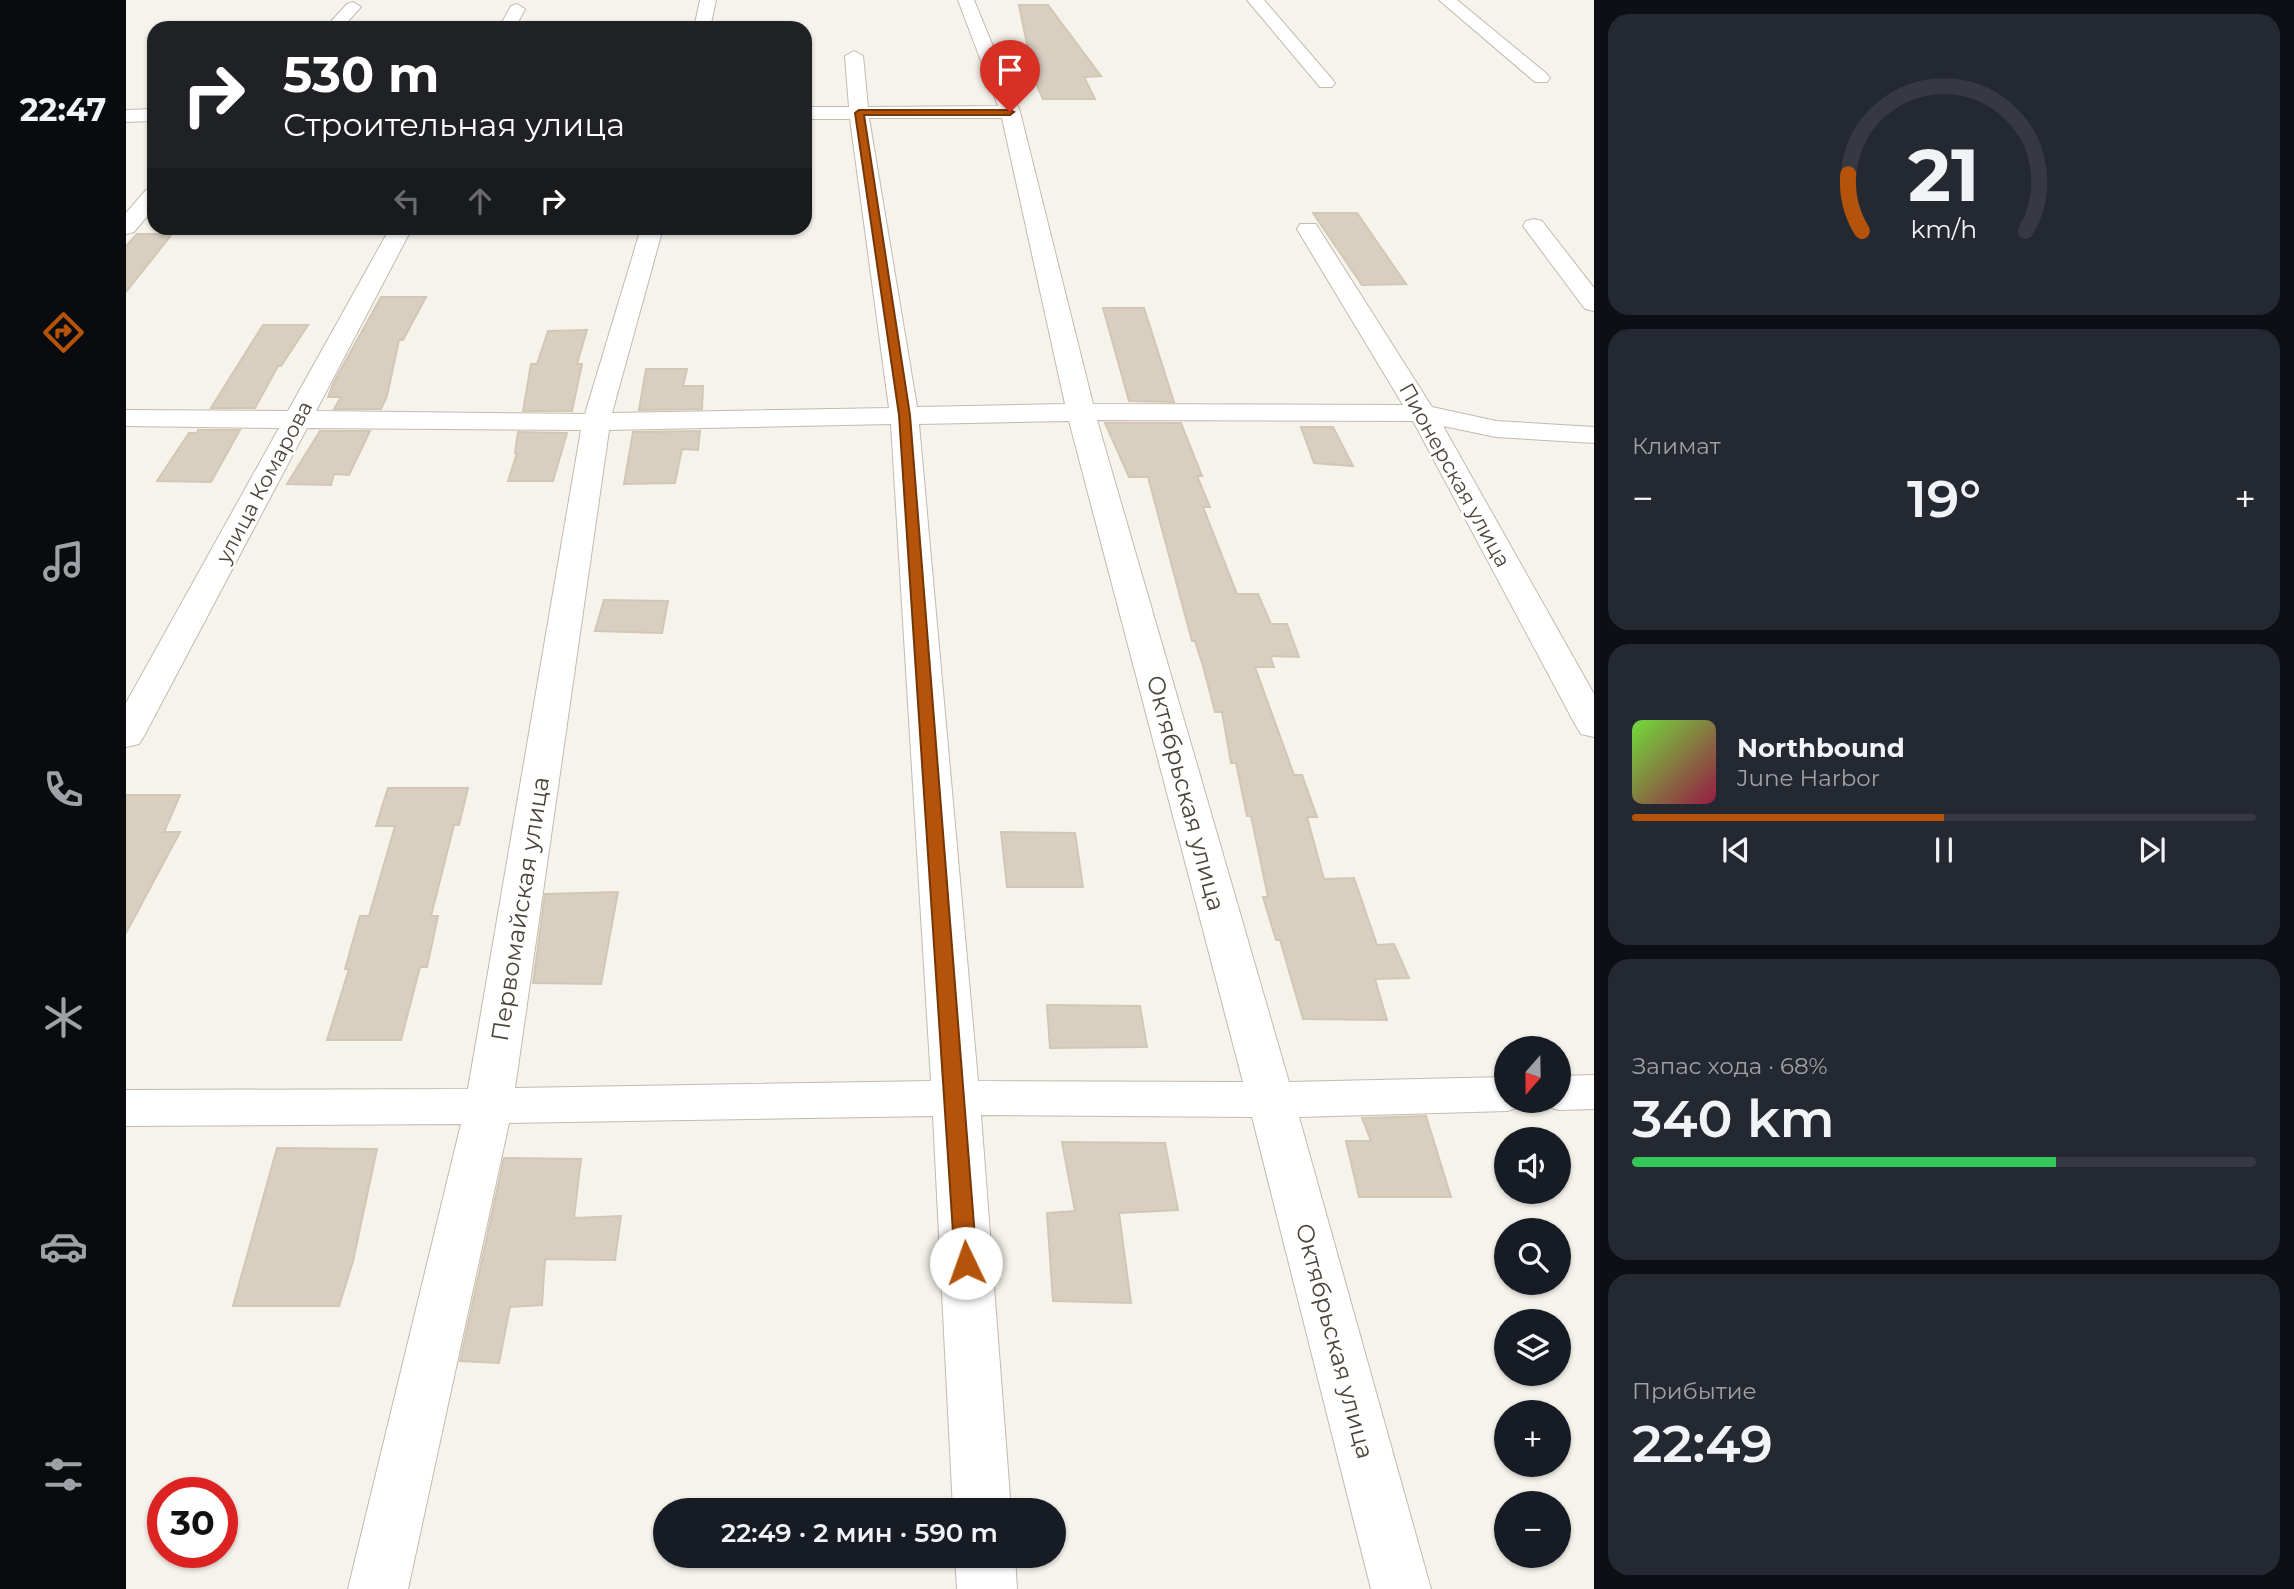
<!DOCTYPE html>
<html lang="ru">
<head>
<meta charset="utf-8">
<style>
  :root { --surface:#171b24; --page:#242831; --text:#f1f3f6; --muted:#9ea1a6; --line:#363941; --accent:#b45309 }
  body { margin:0; font-family:Montserrat,sans-serif; background:var(--page); color:var(--text); height:100vh; display:flex; flex-direction:column; font-size:26px; white-space:nowrap }
  * { box-sizing:border-box; margin:0 }
  p { font-size:23px; color:var(--muted) }
  .icon { flex:none; width:38px; height:38px; fill:none; stroke:currentColor; stroke-width:2; stroke-linecap:round; stroke-linejoin:round }
  .map { position:relative; flex:1; overflow:hidden }
  .sheet { display:flex; flex-direction:column; gap:14px; padding:14px; background:#0d0f14; width:700px }
  .sheet>* { flex:none }
  .banner { position:absolute; left:21px; top:21px; width:665px; height:214px; border-radius:21px; box-shadow:0 2px 5px #0004; background:#202124; color:#fff; overflow:hidden }
  .needle { width:46px; rotate:200deg }
  .tools { position:absolute; left:1368px; top:1036px; display:grid; gap:14px }
  .tools a { display:grid; place-items:center; width:77px; height:77px; border-radius:50%; background:var(--surface); box-shadow:0 2px 5px #0004; font-size:35px }
  .speed { position:absolute; left:21px; top:1477px; display:flex; gap:14px; font-size:35px; font-weight:700; text-align:center }
  .speed>* { display:grid; place-content:center; width:91px; height:91px; border-radius:50%; background:var(--surface); box-shadow:0 2px 5px #0004; line-height:1 }
  .speed .limit { border:10px solid #d22; background:#fff; color:#111 }
  .pin { position:absolute; display:grid; place-items:center; width:60px; height:60px; color:#fff; margin:-72px -30px; border-radius:50% 50% 50% 0; rotate:-45deg; box-shadow:0 0 7px #0007 }
  .pin .icon { rotate:45deg }
  .me { position:absolute; width:77px; margin:-38px; rotate:357deg; stroke-linejoin:round; filter:drop-shadow(0 0 5px #0008) }
  .turn { display:flex; align-items:center; gap:24px; height:147px; padding:0 21px; font-size:32px }
  .turn .icon { width:91px; height:91px; stroke-width:2.5 }
  .turn b { display:block; font-size:49px; line-height:60px }
  .lanes { display:flex; align-items:center; height:66px; padding:0 21px; background:#0003; justify-content:center; gap:35px; direction:ltr }
  .lanes .off { opacity:.35 }
  .big { font-size:52px; font-weight:600; line-height:1.1 }
  .sheet .card { flex:1; display:flex; flex-direction:column; justify-content:center; gap:10px; min-width:0; padding:0 24px; border-radius:21px; background:var(--page) }
  .sheet .dial { align-items:center; gap:0 }
  .dial svg { height:182px; overflow:visible; fill:none; stroke:var(--line); stroke-width:7; stroke-linecap:round; text-anchor:middle }
  .dial text { fill:var(--text); stroke:none }
  .song { display:flex; align-items:center; gap:21px }
  .cover { width:84px; height:84px; border-radius:10px; background:linear-gradient(135deg,hsl(100 70% 55%),hsl(340 70% 35%)) }
  .played { height:7px; border-radius:4px; background:linear-gradient(90deg,var(--accent) 50%,var(--line) 50%) }
  .keys { display:flex; justify-content:space-around; direction:ltr }
  .heat { display:flex; justify-content:space-between; align-items:center; font-size:38px; direction:ltr }
  .charge { height:10px; border-radius:5px; background:linear-gradient(90deg,#34c759 68%,var(--line) 0) }
  .trip { position:absolute; left:527px; top:1498px; width:413px; height:70px; border-radius:35px; background:var(--surface); box-shadow:0 2px 5px #0004; font-weight:600; line-height:70px; text-align:center }
  main { display:flex; flex:1; min-height:0 }
  .dock { display:flex; flex-direction:column; width:126px; justify-content:space-around; align-items:center; background:#090b0e; color:var(--muted) }
  .dock .icon { width:49px; height:49px }
  .dock .current { color:var(--accent) }
  .dock b { font-size:32px; color:var(--text) }
  .map>svg:first-child { display:block }
</style>
</head>
<body>
<main>
<nav class="dock">
<b>22:47</b>
<svg class="icon current" aria-label="directions" viewBox="0 0 24 24"><path d="M12 3l9 9-9 9-9-9zM9 14v-3h6M13 9l2 2-2 2"/></svg>
<svg class="icon" aria-label="music" viewBox="0 0 24 24"><path d="M9 18V5l10-2v13"/><circle cx="6" cy="18" r="3"/><circle cx="16" cy="16" r="3"/></svg>
<svg class="icon" aria-label="phone" viewBox="0 0 24 24"><path d="M5 4h4l2 5-3 2q2 4 5 5l2-3 5 2v4C11 20 4 13 5 4z"/></svg>
<svg class="icon" aria-label="climate" viewBox="0 0 24 24"><path d="M12 3v18M4 7l16 10M4 17L20 7"/></svg>
<svg class="icon" aria-label="car" viewBox="0 0 24 24"><path d="M5 17H2v-5l4-1 3-4h7l3 4 3 1v5h-3M9 17h6M6 11h13"/><circle cx="7" cy="17" r="2"/><circle cx="17" cy="17" r="2"/></svg>
<svg class="icon" aria-label="filters" viewBox="0 0 24 24"><path d="M4 7h16M4 17h16"/><circle cx="9" cy="7" r="2"/><circle cx="15" cy="17" r="2"/></svg>
</nav>
<div class="map">
<svg width="1468" height="1589" viewBox="0 0 1468 1589">
  <rect width="100%" height="100%" fill="#f6f3ec"/>
  <g fill="#d8cfc1" stroke="#d3c7b4" stroke-width="2">
    <polygon points="893,5 922,5 975,76 958,77 969,99 917,99 908,79"/>
    <polygon points="1187,213 1231,213 1280,284 1236,285"/>
    <polygon points="11,234 46,234 0,292 0,246"/>
    <polygon points="255,297 300,297 277,340 273,340 261,396 255,409 208,409 215,397 202,397 208,382"/>
    <polygon points="977,308 1018,308 1048,402 1003,401"/>
    <polygon points="137,325 182,325 155,366 152,366 129,408 85,408"/>
    <polygon points="461,330 451,364 456,364 446,411 397,411 405,364 411,364 422,331"/>
    <polygon points="520,369 561,369 557,386 577,386 576,409 513,410"/>
    <polygon points="979,423 1055,423 1076,476 1071,476 1084,507 1077,507 1111,594 1132,594 1145,624 1161,624 1173,657 1144,656 1148,667 1129,667 1168,775 1176,775 1191,817 1181,817 1198,879 1228,878 1251,945 1268,944 1283,978 1249,979 1261,1020 1177,1019 1154,940 1150,940 1137,897 1142,897 1125,816 1121,816 1110,763 1105,763 1096,712 1089,712 1077,666 1069,641 1066,641 1022,477 1003,477"/>
    <polygon points="1175,427 1207,427 1227,466 1188,463"/>
    <polygon points="72,430 114,430 85,482 31,481 63,433 71,433"/>
    <polygon points="194,431 244,431 223,475 208,474 205,485 161,484"/>
    <polygon points="574,431 572,450 556,449 549,483 498,484 507,432"/>
    <polygon points="392,432 441,433 427,481 382,481 391,453 389,453"/>
    <polygon points="478,600 542,601 536,633 469,631"/>
    <polygon points="262,788 342,788 333,825 328,825 305,916 312,916 301,967 294,967 275,1040 201,1040 223,969 219,969 234,916 243,916 269,826 250,826"/>
    <polygon points="0,795 54,795 38,832 54,832 0,933"/>
    <polygon points="875,832 949,833 957,887 881,887"/>
    <polygon points="492,892 475,984 407,983 419,894"/>
    <polygon points="921,1005 1014,1006 1021,1047 924,1048"/>
    <polygon points="1300,1116 1325,1197 1233,1197 1220,1141 1245,1141 1236,1118"/>
    <polygon points="936,1142 1039,1143 1052,1210 993,1213 1005,1303 927,1301 921,1213 949,1211"/>
    <polygon points="151,1148 251,1149 227,1261 213,1306 107,1306"/>
    <polygon points="378,1158 455,1159 448,1218 495,1216 489,1260 419,1259 416,1305 384,1307 373,1363 334,1361"/>
  </g>
  <g fill="none" stroke-linecap="round" stroke-linejoin="round">
    <g stroke="#c2bbae" stroke-width="2">
      <g id="minor">
        <polygon points="574,0 590,0 584,28 568,28"/>
        <path d="M832 0H848L894 112 967 404 1277 405 1171 229 1174 224H1190L1193 229 1306 407 1370 421 1468 427V443L1370 437 1317 426 1468 694V737L1455 734 1450 726 1287 421 971 420 1163 1082 1381 1077V1101H1401L1398 1106 1381 1111 1173 1117 1305 1589H1245L1126 1117 855 1115 885 1510H827L807 1116 383 1123 282 1589H222L335 1124 0 1126V1090L342 1089 455 430 181 428 18 736 13 744 0 747V703L153 428 0 426V410L162 411 264 228H286L190 411 459 414 515 228H537L486 413 763 408 724 119H679V107H723L719 56 728 51 737 56 742 107 872 106ZM743 118H876L939 404 791 407ZM943 421 1117 1082 852 1081 793 424ZM765 424 805 1081 389 1088 483 430Z"/>
        <polygon points="1121,0 1138,0 1206,79 1209,83 1206,87 1194,87"/>
        <polygon points="1313,0 1331,0 1421,74 1424,78 1421,82 1409,82"/>
        <polygon points="227,2 235,7 216,28 199,28 221,4"/>
        <polygon points="391,4 399,9 389,28 373,28 385,6"/>
        <polygon points="28,109 28,121 0,122 0,110"/>
        <polygon points="28,189 28,208 8,232 0,234 0,213 20,190"/>
        <polygon points="1408,219 1416,221 1468,288 1468,311 1459,309 1397,226 1400,221"/>
        <polygon points="1468,1075 1468,1109 1433,1110 1416,1105 1414,1101 1433,1101 1433,1076"/>
        <polygon points="829,1556 889,1556 891,1589 831,1589"/>
      </g>
    </g>
    <use href="#minor" fill="#fff" fill-rule="evenodd"/>
  </g>
  <polygon fill="#b45309" stroke="#753606" stroke-width="2" points="733,110 884,110 888,112 884,115 738,115 784,415 851,1263 848,1269 840,1272 832,1269 829,1263 773,415 729,113"/>
  <g text-anchor="middle" dominant-baseline="central" stroke-width="5" stroke-linejoin="round" paint-order="stroke">
    <g font-size="21" fill="#4b4439" stroke="#fff">
      <text transform="translate(1329 475) rotate(61)">Пионерская улица</text>
      <text transform="translate(138 482) rotate(-62)">улица Комарова</text>
    </g>
    <g font-size="24" fill="#4b4439" stroke="#fff">
      <text transform="translate(1060 793) rotate(75)">Октябрьская улица</text>
      <text transform="translate(394 909) rotate(-81)">Первомайская улица</text>
      <text transform="translate(1209 1341) rotate(75)">Октябрьская улица</text>
    </g>
  </g>
</svg>
<div class="tools">
<a><svg class="needle" viewBox="-14 -14 28 28"><path d="M0-13l5 13h-10z" fill="#e53935"/><path d="M0 13l5-13h-10z" fill="#9ea1a6"/></svg></a>
<a><svg class="icon" aria-label="sound" viewBox="0 0 24 24"><path d="M4 9h4l5-4v14l-5-4H4zM17 9q2 3 0 6"/></svg></a>
<a><svg class="icon" aria-label="search" viewBox="0 0 24 24"><circle cx="10" cy="10" r="6"/><path d="M15 15l6 6"/></svg></a>
<a><svg class="icon" aria-label="layers" viewBox="0 0 24 24"><path d="M12 4l9 5-9 5-9-5zM3 14l9 5 9-5"/></svg></a>
<a>+</a>
<a>−</a>
</div>
<div class="speed"><div class="limit">30</div></div>
<div class="pin" style="left:884px;top:112px;background:#d93025"><svg class="icon" aria-label="arrive" viewBox="0 0 24 24"><path d="M6 21V4h12l-3 4 3 4H6"/></svg></div>
<svg class="me" style="left:840px;top:1263px" viewBox="-20 -20 40 40"><circle r="19" fill="#fff"/><path d="M0-13L10 11 0 6-10 11z" fill="#b45309"/></svg>
<div class="trip">22:49 · 2 мин · 590 m</div>
<div class="banner">
<div class="turn"><svg class="icon" aria-label="right" viewBox="0 0 24 24"><path d="M7 20v-9h11M14 6l5 5-5 5"/></svg><div><b>530 m</b>Строительная улица</div></div>
<div class="lanes"><svg class="icon off" aria-label="left" viewBox="0 0 24 24"><path d="M17 20v-9H6M10 6l-5 5 5 5"/></svg><svg class="icon off" aria-label="ahead" viewBox="0 0 24 24"><path d="M12 20V5M6 11l6-6 6 6"/></svg><svg class="icon" aria-label="right" viewBox="0 0 24 24"><path d="M7 20v-9h11M14 6l5 5-5 5"/></svg></div>
</div>
</div>
<section class="sheet">
<div class="card dial"><svg viewBox="0 0 100 80">
<path d="M14 69A42 42 0 1 1 86 69"/>
<path d="M14 69A42 42 0 0 1 8 44" stroke="#b45309"/>
<text x="50" y="56" font-size="32" font-weight="700">21</text>
<text x="50" y="72" font-size="11">km/h</text>
</svg></div>
<div class="card"><p>Климат</p>
<div class="heat"><a>−</a><b class="big">19°</b><a>+</a></div>
</div>
<div class="card">
<div class="song"><i class="cover"></i><div><b>Northbound</b><p>June Harbor</p></div></div>
<div class="played"></div>
<div class="keys"><svg class="icon" aria-label="previous" viewBox="0 0 24 24"><path d="M18 5L8 12l10 7zM5 5v14"/></svg><svg class="icon" aria-label="pause" viewBox="0 0 24 24"><path d="M8 5v14M16 5v14"/></svg><svg class="icon" aria-label="next" viewBox="0 0 24 24"><path d="M6 5l10 7-10 7zM19 5v14"/></svg></div>
</div>
<div class="card"><p>Запас хода · 68%</p><b class="big">340 km</b><div class="charge"></div></div>
<div class="card"><p>Прибытие</p><b class="big">22:49</b></div>
</section>
</main>
</body>
</html>
